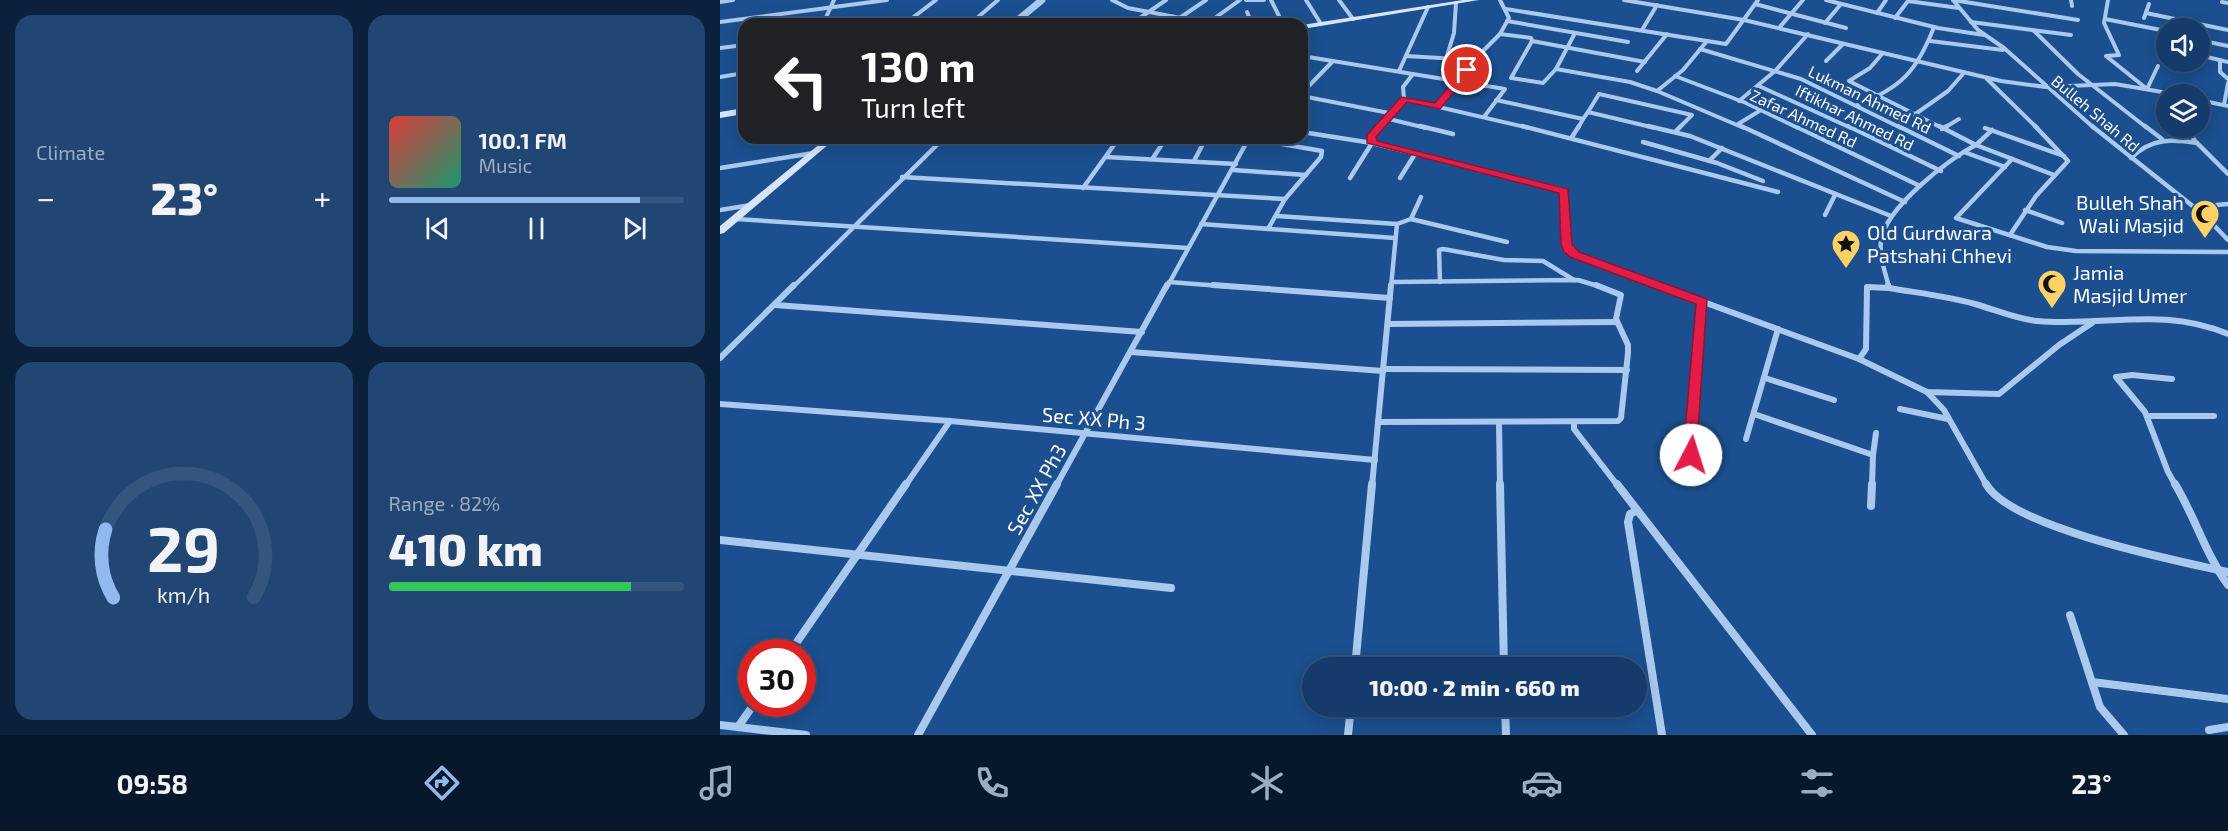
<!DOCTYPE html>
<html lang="en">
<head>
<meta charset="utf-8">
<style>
  :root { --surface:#143b6b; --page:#214673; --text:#f1f3f6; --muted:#9dadc1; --line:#33557e; --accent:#90b9f0 }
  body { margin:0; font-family:"Exo 2",sans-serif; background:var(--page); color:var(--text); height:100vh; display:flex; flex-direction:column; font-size:22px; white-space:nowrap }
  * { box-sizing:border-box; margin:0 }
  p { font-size:20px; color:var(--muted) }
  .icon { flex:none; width:33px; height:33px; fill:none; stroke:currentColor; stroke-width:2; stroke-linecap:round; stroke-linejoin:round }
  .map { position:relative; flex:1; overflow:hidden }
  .details { display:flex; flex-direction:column; gap:15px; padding:15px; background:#0b203b; width:720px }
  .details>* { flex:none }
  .banner { position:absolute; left:18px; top:18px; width:570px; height:126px; border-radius:18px; box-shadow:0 3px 15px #0003,0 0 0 2px var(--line); background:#202124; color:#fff; overflow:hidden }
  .tools { position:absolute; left:1436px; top:18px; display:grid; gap:12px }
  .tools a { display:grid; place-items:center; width:54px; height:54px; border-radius:50%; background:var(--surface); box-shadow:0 3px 15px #0003,0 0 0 2px var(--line); font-size:30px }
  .speed { position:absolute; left:18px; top:639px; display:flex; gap:12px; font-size:30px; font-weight:700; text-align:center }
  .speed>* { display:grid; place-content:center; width:78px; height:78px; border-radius:50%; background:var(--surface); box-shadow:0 3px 15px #0003,0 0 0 2px var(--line); line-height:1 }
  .speed .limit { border:9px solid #d22; background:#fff; color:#111 }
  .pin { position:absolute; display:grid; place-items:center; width:51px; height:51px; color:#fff; margin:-26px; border:3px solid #fff; border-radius:50%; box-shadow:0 2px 6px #0007 }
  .me { position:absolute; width:66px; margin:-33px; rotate:5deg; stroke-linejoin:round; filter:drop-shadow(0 0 4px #0008) }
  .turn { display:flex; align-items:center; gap:21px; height:126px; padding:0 24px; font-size:27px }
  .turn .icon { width:78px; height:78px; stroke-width:2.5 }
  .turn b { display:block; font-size:42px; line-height:51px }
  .big { font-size:45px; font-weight:800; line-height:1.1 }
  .details .widget { flex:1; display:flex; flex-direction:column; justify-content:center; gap:9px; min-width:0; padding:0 21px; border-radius:18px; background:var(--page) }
  .details .dial { align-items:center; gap:0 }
  .dial svg { height:156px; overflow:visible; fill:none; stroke:var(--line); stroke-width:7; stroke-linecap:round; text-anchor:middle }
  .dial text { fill:var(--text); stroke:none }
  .song { display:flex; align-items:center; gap:18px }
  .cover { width:72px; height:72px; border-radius:9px; background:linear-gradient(135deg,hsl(0 70% 55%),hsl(160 70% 35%)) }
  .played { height:6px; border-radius:3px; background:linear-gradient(90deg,var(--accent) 85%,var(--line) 85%) }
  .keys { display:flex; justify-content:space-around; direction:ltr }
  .heat { display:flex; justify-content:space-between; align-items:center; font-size:33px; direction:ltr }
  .charge { height:9px; border-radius:4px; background:linear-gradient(90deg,#34c759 82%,var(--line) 0) }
  .details .tiles { flex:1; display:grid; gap:15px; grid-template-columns:repeat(2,1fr) }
  .trip { position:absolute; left:582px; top:657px; width:345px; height:60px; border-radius:30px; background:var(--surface); box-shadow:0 3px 15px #0003,0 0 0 2px var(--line); font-weight:800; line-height:60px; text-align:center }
  .tabs { display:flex; height:96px; justify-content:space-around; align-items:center; background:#08182b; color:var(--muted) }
  .tabs .icon { width:42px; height:42px }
  .tabs .current { color:var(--accent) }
  .tabs b { font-size:27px; color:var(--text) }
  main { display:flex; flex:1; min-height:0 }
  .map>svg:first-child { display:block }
</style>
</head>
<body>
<main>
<section class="details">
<div class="tiles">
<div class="widget"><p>Climate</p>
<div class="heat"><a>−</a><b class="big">23°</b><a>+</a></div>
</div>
<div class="widget">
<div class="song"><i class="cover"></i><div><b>100.1 FM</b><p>Music</p></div></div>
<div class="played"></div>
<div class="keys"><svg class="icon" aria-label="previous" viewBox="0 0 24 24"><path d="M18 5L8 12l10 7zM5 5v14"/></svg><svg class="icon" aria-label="pause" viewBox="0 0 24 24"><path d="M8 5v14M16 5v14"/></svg><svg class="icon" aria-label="next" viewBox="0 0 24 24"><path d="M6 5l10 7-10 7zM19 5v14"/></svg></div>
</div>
<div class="widget dial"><svg viewBox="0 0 100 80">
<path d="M14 69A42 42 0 1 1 86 69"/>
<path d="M14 69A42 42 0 0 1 10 34" stroke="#90b9f0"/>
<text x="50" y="56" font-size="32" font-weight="700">29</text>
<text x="50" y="72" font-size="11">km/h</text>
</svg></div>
<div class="widget"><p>Range · 82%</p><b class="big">410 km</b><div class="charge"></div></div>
</div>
</section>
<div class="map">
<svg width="1508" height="735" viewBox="0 0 1508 735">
  <rect width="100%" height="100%" fill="#1b4f8f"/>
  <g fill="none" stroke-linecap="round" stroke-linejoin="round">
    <g stroke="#a9c9ee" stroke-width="4">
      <polyline points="392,0 408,8 492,24"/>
      <polyline points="526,0 544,0"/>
      <polyline points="551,0 563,24"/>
      <polyline points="586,0 601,24"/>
      <polyline points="619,0 633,19"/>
      <polyline points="780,0 789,18 780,34 811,38 812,41 791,78 823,83 836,69 855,33"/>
      <polyline points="904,0 1024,20 1281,81 1326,87 1395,84 1454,94"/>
      <polyline points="1106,0 1218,28 1264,35"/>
      <polyline points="1233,0 1258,30 1284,48 1374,128"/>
      <polyline points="1233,0 1358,20"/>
      <polyline points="1351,0 1352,6"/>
      <polyline points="1388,0 1384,23 1399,55 1386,56 1427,89 1438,66"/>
      <polyline points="0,2 13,0"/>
      <polyline points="1502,2 1508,3"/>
      <polyline points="1035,4 1126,28"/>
      <polyline points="786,9 1006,44 1038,0"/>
      <polyline points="527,12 532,24"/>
      <polyline points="1157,13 1166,0"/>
      <polyline points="1426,13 1508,30"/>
      <polyline points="461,17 486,0"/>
      <polyline points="1175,18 1188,1 1239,8"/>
      <polyline points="1424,18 1429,4"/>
      <polyline points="1385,19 1446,31"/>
      <polyline points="787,21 908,42"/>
      <polyline points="0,22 167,0"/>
      <polyline points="1251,22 1351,35"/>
      <polyline points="488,23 520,0"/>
      <polyline points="1105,23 1121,4"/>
      <polyline points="103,24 114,0"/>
      <polyline points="177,24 191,19 216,0"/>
      <polyline points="250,24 278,0"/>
      <polyline points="411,24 446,0"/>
      <polyline points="1059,28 1083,0"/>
      <polyline points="922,30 937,5"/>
      <polyline points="1313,30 1358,74 1427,128"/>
      <polyline points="1479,40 1508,46"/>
      <polyline points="812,41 925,62"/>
      <polyline points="987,41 963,70 937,91 1024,128"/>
      <polyline points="1210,41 1283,50"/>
      <polyline points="0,48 24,45"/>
      <polyline points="980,49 1081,79 1181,128"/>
      <polyline points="1440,49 1444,31"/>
      <polyline points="1162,54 1150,68 1129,81 1222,128"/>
      <polyline points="1479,55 1508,62"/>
      <polyline points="582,56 785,89 764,117"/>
      <polyline points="686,56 754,60 717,107"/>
      <polyline points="726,59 734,33 736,3"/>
      <polyline points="754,60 780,34"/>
      <polyline points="1500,60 1500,72 1508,79"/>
      <polyline points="1106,61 1123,44"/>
      <polyline points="836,69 910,82 937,91"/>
      <polyline points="679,71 708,7"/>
      <polyline points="917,71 947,34"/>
      <polyline points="955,76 1026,103 1078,128"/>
      <polyline points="0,77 24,73"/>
      <polyline points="1267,79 1317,128"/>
      <polyline points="1039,86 1131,128"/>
      <polyline points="582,93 613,61"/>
      <polyline points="582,96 674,114"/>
      <polyline points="684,99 809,128"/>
      <polyline points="776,100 863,119 868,112 935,128"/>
      <polyline points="1479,100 1508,106"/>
      <polyline points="1019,101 1055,71 1088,34"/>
      <path d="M1137 105C1181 88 1197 71 1214 27"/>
      <polyline points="1504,105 1508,83"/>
      <polyline points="868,112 879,94 972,115 959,128"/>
      <polyline points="1194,115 1228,91 1243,74"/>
      <polyline points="669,119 706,128"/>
      <polyline points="1018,124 1041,110"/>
      <polyline points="659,128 684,99 683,87 693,74"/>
      <polyline points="858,128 863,119"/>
      <polyline points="1224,128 1239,119"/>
    </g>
    <g stroke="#a9c9ee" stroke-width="4.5">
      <polyline points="700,126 733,134"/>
      <polyline points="802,126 1058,192"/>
      <polyline points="928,126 970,136 1171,216"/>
      <polyline points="1021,126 1185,202"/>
      <polyline points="1075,126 1200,186"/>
      <polyline points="1128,126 1221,171"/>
      <polyline points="1178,126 1239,156"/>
      <polyline points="1219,126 1256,145 1272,130"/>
      <polyline points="1372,126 1484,215 1508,240"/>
      <polyline points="1425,126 1442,139"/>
      <polyline points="1265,128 1344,156"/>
      <polyline points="1467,128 1475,141 1508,174"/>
      <polyline points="1222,129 1227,126"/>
      <polyline points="582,132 652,143 840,189 846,196 848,249 854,255 941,287"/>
      <polyline points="955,132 961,126"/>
      <polyline points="852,137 859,126"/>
      <polyline points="349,138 397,141"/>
      <polyline points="527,138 602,151 601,157 565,199 548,229"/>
      <polyline points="923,142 997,163 1043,181"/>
      <polyline points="1244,152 1285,167"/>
      <polyline points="386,157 516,164"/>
      <polyline points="433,158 446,138"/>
      <path d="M1411 158C1431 138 1451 139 1477 143"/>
      <polyline points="1292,159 1236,218 1327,247 1356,251 1508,252"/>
      <polyline points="474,161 486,138"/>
      <polyline points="989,161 1002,148"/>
      <polyline points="0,168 94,153"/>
      <polyline points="513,170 586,175"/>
      <polyline points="182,177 565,199"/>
      <polyline points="630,178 652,143 651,137 660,126"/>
      <polyline points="680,178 695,154"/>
      <polyline points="363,188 399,138"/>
      <polyline points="1474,207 1508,204"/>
      <polyline points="0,210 31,205"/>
      <polyline points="1305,210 1342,223"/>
      <polyline points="1105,215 1115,195"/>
      <polyline points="557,216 677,224 691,219 787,242"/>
      <polyline points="16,219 468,248"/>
      <polyline points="691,219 701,197"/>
      <polyline points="481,224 675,238"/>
      <polyline points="1290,235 1316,196 1348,161 1315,126"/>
      <polyline points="449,282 514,287"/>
      <polyline points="672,282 858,280 881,287"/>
      <polyline points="720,282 719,250 723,249 784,260 823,261 854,280"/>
      <polyline points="73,287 224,138"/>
      <polyline points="447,287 529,138"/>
      <polyline points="671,287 677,224"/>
      <path d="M1169 287C1165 272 1159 256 1161 240 1166 208 1228 159 1256 145L1334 175"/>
    </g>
    <g stroke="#a9c9ee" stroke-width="6">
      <polyline points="493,285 670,298"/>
      <polyline points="937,285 1139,359 1207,392 1279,394 1339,345 1372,323"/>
      <path d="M1169 288C1198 293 1227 296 1255 304 1276 310 1296 319 1317 321 1385 327 1442 306 1508 334"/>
      <polyline points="55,305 422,332"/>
      <polyline points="668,324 897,322"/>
      <polyline points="411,352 663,371"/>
      <polyline points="0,358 74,285"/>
      <polyline points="1139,359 1146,349 1147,287 1169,288 1168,285"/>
      <polyline points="663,369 907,370"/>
      <polyline points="1045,378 1114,400"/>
      <polyline points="1452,379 1412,375 1396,377 1425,412 1448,472 1456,486"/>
      <polyline points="1207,392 1224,410 1267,486"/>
      <polyline points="0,404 230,421 655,460"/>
      <polyline points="1180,409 1228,419"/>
      <polyline points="1034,414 1153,455 1152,486"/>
      <polyline points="1427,416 1494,416"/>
      <polyline points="658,422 898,421 901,418 908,353 908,345 896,319 901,295 876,285"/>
      <polyline points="779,422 780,486"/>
      <polyline points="854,422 854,429 898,486"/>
      <polyline points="1026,439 1058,329"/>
      <polyline points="971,455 982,302"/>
      <polyline points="1153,455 1156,433"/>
      <polyline points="185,486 230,421"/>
      <polyline points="336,486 447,285"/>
      <polyline points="652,486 671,285"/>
    </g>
    <g stroke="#a9c9ee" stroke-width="8">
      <polyline points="780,484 784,668"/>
      <polyline points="897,484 1092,735"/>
      <path d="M1266 484C1291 528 1458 561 1508 572"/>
      <path d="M1455 484C1475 517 1486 555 1508 585"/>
      <polyline points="1151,506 1152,484"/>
      <polyline points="916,511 910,514 908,522 942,735"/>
      <polyline points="0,540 451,588"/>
      <polyline points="1350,615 1380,707 1404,735"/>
      <polyline points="70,652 186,484"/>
      <polyline points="635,668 652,484"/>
      <polyline points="1372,682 1508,699"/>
      <polyline points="785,706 786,735"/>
      <polyline points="0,725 86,735"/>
      <polyline points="18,727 34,704"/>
      <polyline points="1489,730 1508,727"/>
      <polyline points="198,735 337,484"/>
      <polyline points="628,735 631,706"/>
    </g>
    <polyline stroke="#a9c9ee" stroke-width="7" points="293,24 322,0"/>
    <g fill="#d6e6fa" fill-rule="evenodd">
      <polygon points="743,0 759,0 582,29 582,25"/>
      <polygon points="24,108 24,114 0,118 0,112"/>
      <polygon points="107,138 116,138 4,233 0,234 0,226"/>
    </g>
  </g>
  <polygon fill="#e11d48" stroke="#92132f" stroke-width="1.5" points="744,69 752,70 720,109 687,102 656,137 657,141 848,189 852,244 859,252 987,299 976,459 965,459 963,455 976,304 850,257 844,252 841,244 839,193 647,143 647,135 681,97 715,103"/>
  <defs>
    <g id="mosque-pin" transform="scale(1.5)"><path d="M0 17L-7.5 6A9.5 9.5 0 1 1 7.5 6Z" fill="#ffd166" stroke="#1b4f8f"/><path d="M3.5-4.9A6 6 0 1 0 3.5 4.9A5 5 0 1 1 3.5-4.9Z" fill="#111"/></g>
    <g id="sight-pin" transform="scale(1.5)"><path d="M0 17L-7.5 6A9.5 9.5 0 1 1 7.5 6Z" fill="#ffd166" stroke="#1b4f8f"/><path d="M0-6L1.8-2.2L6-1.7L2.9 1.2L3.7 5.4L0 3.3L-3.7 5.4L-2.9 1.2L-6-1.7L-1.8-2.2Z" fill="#111"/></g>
  </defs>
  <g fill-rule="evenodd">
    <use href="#mosque-pin" x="1485" y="214"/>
    <use href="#sight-pin" x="1126" y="244"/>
    <use href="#mosque-pin" x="1332" y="284"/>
  </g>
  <g text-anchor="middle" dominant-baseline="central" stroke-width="6" stroke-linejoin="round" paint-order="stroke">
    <g font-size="16" fill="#fff" stroke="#1b4f8f">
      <text transform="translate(1150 99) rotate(26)">Lukman Ahmed Rd</text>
      <text transform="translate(1376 113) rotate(40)">Bulleh Shah Rd</text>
      <text transform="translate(1135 117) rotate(26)">Iftikhar Ahmed Rd</text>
      <text transform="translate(1084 118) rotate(25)">Zafar Ahmed Rd</text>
    </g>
    <g font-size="20" fill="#fff" stroke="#1b4f8f" text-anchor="start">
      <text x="1464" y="202" text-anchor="end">Bulleh Shah<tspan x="1464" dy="23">Wali Masjid</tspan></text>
      <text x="1147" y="232">Old Gurdwara<tspan x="1147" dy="23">Patshahi Chhevi</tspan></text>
      <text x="1353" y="272">Jamia<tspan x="1353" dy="23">Masjid Umer</tspan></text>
    </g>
    <g font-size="20" fill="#fff" stroke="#1b4f8f">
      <text transform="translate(374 418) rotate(5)">Sec XX Ph 3</text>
      <text transform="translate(316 489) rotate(-61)">Sec XX Ph3</text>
    </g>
  </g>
</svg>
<div class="tools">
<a><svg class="icon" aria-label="sound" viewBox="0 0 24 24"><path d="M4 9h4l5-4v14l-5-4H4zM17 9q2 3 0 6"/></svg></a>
<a><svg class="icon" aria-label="layers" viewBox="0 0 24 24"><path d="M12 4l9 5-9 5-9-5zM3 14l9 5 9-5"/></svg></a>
</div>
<div class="speed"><div class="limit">30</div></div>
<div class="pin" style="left:747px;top:70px;background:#d93025"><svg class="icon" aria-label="arrive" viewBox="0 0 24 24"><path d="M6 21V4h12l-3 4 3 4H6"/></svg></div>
<svg class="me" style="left:971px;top:455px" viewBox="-20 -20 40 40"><circle r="19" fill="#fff"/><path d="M0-13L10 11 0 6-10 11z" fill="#e11d48"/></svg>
<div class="trip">10:00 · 2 min · 660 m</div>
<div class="banner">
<div class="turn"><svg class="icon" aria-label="left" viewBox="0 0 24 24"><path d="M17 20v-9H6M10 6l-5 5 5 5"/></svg><div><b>130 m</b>Turn left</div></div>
</div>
</div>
</main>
<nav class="tabs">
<b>09:58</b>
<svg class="icon current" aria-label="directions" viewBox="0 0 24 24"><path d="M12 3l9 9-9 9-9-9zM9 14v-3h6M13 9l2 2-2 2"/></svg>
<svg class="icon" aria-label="music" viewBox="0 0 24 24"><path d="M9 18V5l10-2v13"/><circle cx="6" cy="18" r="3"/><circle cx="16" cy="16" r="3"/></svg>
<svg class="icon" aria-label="phone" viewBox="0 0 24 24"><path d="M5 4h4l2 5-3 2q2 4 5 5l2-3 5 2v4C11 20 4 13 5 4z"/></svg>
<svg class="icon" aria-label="climate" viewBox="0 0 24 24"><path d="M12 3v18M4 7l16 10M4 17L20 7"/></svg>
<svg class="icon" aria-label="car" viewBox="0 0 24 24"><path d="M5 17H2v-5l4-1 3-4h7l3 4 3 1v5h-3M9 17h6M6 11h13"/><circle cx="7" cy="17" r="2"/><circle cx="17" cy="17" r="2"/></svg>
<svg class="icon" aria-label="filters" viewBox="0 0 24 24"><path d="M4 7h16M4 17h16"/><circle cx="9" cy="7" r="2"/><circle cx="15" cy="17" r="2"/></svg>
<b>23°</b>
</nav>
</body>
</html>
